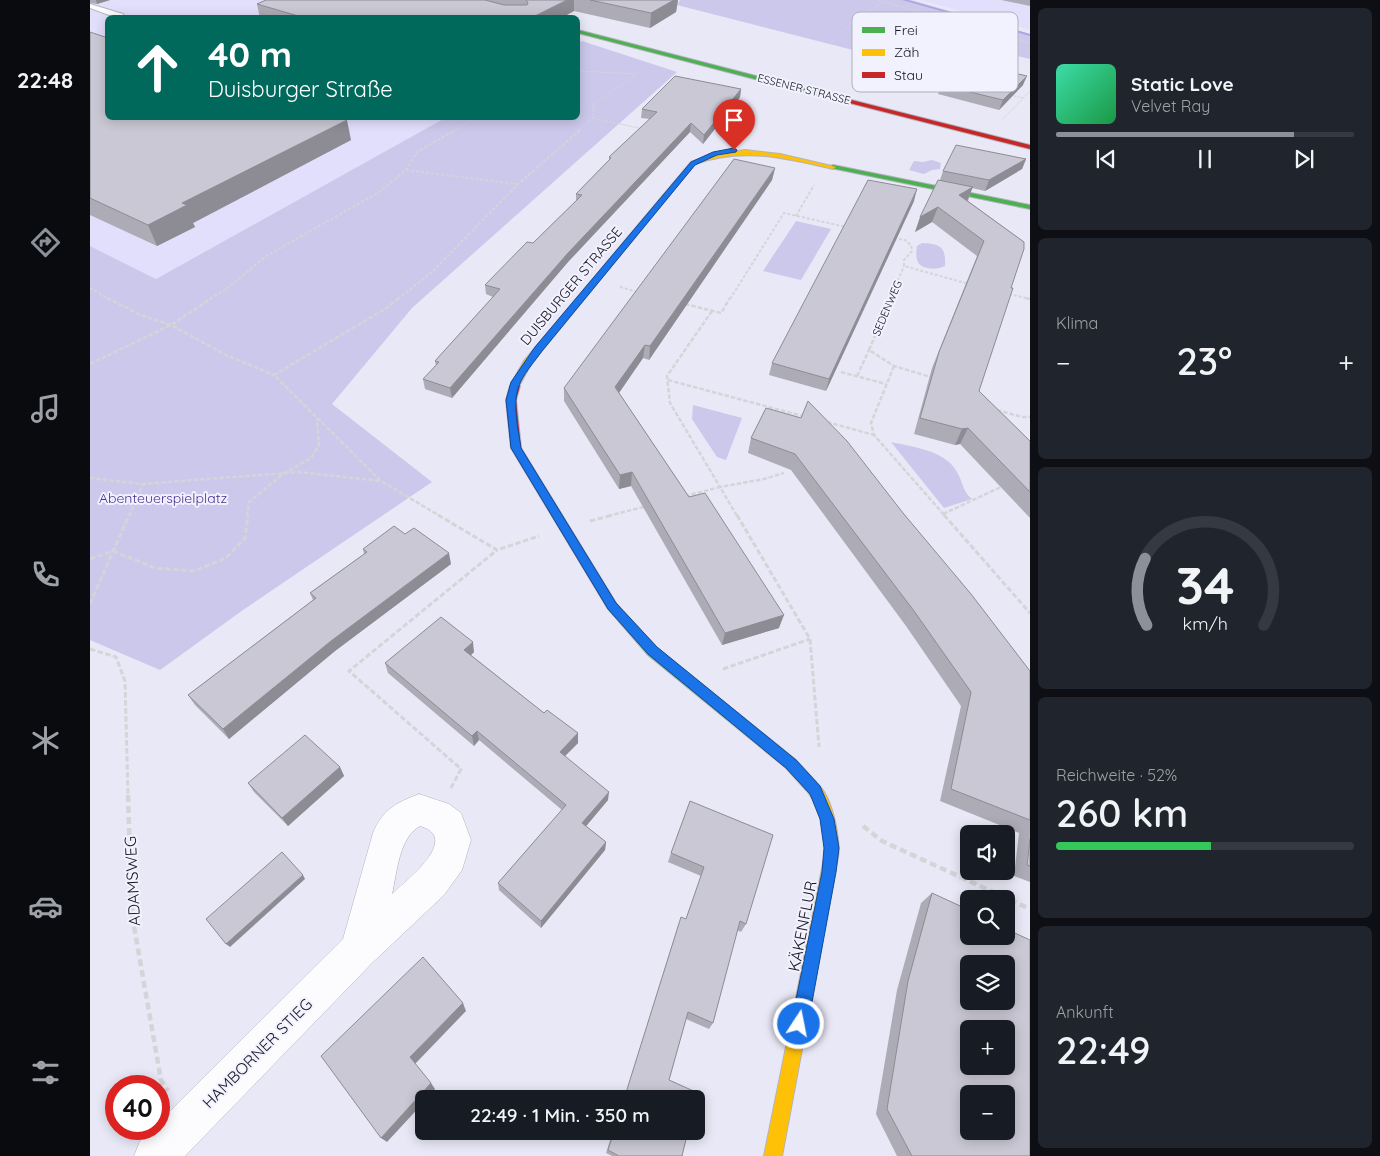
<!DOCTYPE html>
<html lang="de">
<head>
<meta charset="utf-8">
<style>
  :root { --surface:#171b24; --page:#20242c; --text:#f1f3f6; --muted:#9ea1a6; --line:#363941; --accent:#8c9099 }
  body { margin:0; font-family:Quicksand,sans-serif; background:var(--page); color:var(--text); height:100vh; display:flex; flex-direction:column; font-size:19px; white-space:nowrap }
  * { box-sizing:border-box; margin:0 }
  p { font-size:16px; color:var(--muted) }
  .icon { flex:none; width:28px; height:28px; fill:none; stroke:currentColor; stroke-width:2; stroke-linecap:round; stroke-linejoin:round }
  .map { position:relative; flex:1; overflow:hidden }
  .side { display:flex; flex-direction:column; gap:8px; padding:8px; background:#0d0f14; width:350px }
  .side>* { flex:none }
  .guide { position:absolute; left:15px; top:15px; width:475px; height:105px; border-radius:8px; box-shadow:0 2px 12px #0003; background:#00695c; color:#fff; overflow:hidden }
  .tools { position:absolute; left:870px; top:825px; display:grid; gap:10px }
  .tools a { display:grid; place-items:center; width:55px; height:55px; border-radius:8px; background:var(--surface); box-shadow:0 2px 12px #0003; font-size:25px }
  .speed { position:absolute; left:15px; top:1075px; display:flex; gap:10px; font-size:25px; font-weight:700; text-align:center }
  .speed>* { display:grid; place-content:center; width:65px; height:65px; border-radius:50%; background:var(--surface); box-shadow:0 2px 12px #0003; line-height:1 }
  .speed .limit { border:8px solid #d22; background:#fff; color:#111 }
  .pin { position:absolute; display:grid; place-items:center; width:42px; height:42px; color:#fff; margin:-51px -21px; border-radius:50% 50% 50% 0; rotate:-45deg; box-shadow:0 0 5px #0007 }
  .pin .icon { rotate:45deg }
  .me { position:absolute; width:55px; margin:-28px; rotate:11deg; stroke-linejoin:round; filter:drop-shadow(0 0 4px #0008) }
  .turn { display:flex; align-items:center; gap:18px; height:105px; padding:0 20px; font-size:22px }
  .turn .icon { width:65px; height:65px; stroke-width:2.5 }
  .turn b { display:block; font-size:35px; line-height:42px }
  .big { font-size:38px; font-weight:600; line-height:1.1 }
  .side .widget { flex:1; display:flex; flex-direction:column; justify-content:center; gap:8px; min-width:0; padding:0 18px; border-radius:8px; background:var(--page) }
  .side .dial { align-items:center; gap:0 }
  .dial svg { height:130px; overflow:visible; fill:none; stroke:var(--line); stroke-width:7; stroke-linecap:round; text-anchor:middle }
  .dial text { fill:var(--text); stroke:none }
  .song { display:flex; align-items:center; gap:15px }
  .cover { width:60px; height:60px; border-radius:8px; background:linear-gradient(135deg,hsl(160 70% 55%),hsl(140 70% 35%)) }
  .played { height:5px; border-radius:2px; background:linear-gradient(90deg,var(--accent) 80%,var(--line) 80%) }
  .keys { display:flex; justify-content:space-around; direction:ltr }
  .heat { display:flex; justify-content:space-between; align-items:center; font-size:28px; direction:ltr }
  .charge { height:8px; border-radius:4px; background:linear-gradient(90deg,#34c759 52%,var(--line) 0) }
  .trip { position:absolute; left:325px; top:1090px; width:290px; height:50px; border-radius:8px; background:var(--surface); box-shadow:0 2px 12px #0003; font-weight:600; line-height:50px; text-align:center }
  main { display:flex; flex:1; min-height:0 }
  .dock { display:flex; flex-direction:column; width:90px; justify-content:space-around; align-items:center; background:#090b0e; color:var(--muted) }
  .dock .icon { width:35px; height:35px }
  .dock .active { color:var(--accent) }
  .dock b { font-size:22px; color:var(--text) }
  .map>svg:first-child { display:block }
</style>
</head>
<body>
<main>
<nav class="dock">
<b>22:48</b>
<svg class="icon active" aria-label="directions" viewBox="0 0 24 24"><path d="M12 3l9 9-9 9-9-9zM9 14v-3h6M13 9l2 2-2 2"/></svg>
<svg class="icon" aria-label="music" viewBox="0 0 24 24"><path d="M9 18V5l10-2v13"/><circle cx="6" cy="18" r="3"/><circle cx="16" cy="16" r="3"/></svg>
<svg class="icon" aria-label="phone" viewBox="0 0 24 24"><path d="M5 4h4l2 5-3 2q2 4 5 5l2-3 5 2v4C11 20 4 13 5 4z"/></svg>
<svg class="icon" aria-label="climate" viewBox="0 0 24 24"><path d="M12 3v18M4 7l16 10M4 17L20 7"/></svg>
<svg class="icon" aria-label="car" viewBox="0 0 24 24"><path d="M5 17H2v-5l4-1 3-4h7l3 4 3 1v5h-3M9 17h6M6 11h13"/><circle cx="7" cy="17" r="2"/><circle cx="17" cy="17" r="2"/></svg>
<svg class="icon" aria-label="filters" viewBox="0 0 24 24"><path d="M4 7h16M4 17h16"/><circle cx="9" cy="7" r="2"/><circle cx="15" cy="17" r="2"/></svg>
</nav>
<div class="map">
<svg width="940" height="1156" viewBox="0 0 940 1156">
  <rect width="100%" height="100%" fill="#e9e8f6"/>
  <g fill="#e1dffb">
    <polygon points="0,0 332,0 400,17 18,18 18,118 355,118 66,279 0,246"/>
    <polygon points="830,0 940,0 940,30"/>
  </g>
  <g fill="#cbc8ec">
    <polygon points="590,0 821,0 940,34 940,59 878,45 845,71 587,5"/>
    <polygon points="492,41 587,72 322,308 242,404 342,482 153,610 70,670 0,640 0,246 66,279 355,118 488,118 488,43"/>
    <polygon points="842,160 851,163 850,169 842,170 834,174 819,170 824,161 833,162"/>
    <polygon points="706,221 741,229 711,280 673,271"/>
    <path d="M832 243C851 244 856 247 855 266 848 270 832 270 828 262 826 259 826 250 827 246Z"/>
    <polygon points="603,405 652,418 636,460 627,457 602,419"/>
    <path d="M801 442C823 447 855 450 867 472 873 482 872 491 882 499L854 508Z"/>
  </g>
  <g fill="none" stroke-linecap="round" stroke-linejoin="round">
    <polygon fill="#aba3e2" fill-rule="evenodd" points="812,0 818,0 940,34 940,36"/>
    <g stroke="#b4b3bf" stroke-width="2">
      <polygon id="lane" points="0,4 33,14 34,16 27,18 0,8"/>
    </g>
    <g stroke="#b4b3bf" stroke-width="1">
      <path id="street" d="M329 794 359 804 371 813 381 840 372 870 354 895 282 963 95 1156H44L50 1141 62 1129H69V1122L253 939 283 833C293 809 306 803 329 794ZM330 826C372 838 316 881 302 894 307 873 309 837 330 826Z"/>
    </g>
    <g stroke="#b4b3bf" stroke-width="2">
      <g id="fast">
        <polygon points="488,30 736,94 737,95 734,97 488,33"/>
        <polygon points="743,165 940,205 940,209 741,168 741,166"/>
        <polygon points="530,610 534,612 566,647 706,760 726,782 728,786 726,790 721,792 716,790 696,768 558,655 526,618 524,615 526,612"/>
      </g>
    </g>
    <g stroke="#b4b3bf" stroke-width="2">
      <g id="slow">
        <path d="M655 150 690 154 746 167 743 169C695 158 654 147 605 164L441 364 428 388H422L420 386 434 361 601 162 620 155Z"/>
        <path d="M721 780C741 787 751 838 748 857L692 1156H674L735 854C736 838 732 818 725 803 722 797 717 792 714 786L716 782Z"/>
      </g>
    </g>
    <g stroke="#b4b3bf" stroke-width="2">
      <g id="jam">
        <polygon points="734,93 940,145 940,149 732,96 731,95"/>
        <polygon points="425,383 430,386 426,400 431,448 526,603 536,615 534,618 526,618 518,609 421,448 416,400 420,386"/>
      </g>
    </g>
    <g stroke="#d5d4d8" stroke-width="1" stroke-dasharray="2.5 1" stroke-linecap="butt">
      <polyline points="788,0 940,43"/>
      <polyline points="740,44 764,20 794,2"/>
      <polyline points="553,69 503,105 503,118 553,129"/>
      <polyline points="488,71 547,74"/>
      <polyline points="920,95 933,98"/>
      <polyline points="913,119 940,91"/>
      <polyline points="363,131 386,118"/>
      <polyline points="488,131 503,118"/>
    </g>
    <g stroke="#d5d4d8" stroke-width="2" stroke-dasharray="3 2" stroke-linecap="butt">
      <polyline points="316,170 427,184"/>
      <polyline points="706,216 724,185"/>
      <polyline points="804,238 815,240 821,245 822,251 814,260 814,266 879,284"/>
      <polyline points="530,287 548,292"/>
      <polyline points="0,288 19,299"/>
      <polyline points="919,294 940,299"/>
      <polyline points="120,299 139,287 175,257 289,192 316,170 327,152 365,130"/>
      <polyline points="308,299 342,272 427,185 490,130"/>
      <polyline points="640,299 694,213 756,227"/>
      <polyline points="800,299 814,266"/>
    </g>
    <g stroke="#d5d4d8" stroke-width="2.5" stroke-dasharray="4.5 2" stroke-linecap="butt">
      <polyline points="17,298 51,315 81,325 136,355 184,375"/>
      <polyline points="309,298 298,307 184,375 291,481 350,516"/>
      <polyline points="801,298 779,350 804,366 844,378"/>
      <polyline points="936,298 940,299"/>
      <polyline points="595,304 631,313 640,298"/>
      <polyline points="622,311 577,376 580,403 630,487 674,479 694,473"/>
      <polyline points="0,364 81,325 122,298"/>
      <polyline points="804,366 781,423 784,435 855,516"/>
      <polyline points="751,372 796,384"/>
      <polyline points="767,376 779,350"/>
      <polyline points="578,380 716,417"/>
      <polyline points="907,410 932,417 940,417"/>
      <polyline points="737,422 784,435"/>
      <polyline points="0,478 53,484 209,472 291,481"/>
      <polyline points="595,496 630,487 647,516"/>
      <polyline points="853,514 913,486"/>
      <polyline points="39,516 53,484"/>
      <polyline points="157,516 159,502 193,474 221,458 229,445 227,419"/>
      <polyline points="518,516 557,506"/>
    </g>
    <g stroke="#d5d4d8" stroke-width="3" stroke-dasharray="5.5 2.5" stroke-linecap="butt">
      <polyline points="348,515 407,550 449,536"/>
      <polyline points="647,515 720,639 729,747"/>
      <polyline points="854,515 940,613"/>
      <polyline points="500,521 523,515"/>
      <polyline points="0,559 23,551 65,568 104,571 136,558 155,538 158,515"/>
      <polyline points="0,604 39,515"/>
      <polyline points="0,649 26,657 35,681 38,796"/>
      <polyline points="633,669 720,639"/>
      <polyline points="361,788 371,769 259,671 407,550"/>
    </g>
    <g stroke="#d5d4d8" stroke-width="4.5" stroke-dasharray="7 4" stroke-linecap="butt">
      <polyline points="38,795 42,915 71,1080 78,1091"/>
      <polyline points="773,826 792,841 940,909"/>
    </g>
    <use href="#lane" fill="#fcfcfe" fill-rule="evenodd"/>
    <use href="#street" fill="#fcfcfe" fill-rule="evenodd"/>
    <use href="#fast" fill="#4caf50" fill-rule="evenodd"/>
    <use href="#slow" fill="#ffc107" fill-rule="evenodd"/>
    <use href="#jam" fill="#c62828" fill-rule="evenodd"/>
  </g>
  <g fill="#adacb6">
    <polygon points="0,0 20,0 7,4 0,3"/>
    <polygon points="176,0 588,0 586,12 560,28 484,11 471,18 170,18 167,4"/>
    <polygon points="911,0 940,0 940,6"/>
    <polygon points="0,32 261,140 103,223 105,227 67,246 0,215"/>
    <polygon points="851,85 933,85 909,110 848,94"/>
    <polygon points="651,89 650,97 613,144 600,132 478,262 362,398 335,389 333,379 346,366 345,361 403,297 396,294 395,285 443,243 486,201 486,194 519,160 519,157 560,119 551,118 552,109"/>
    <polygon points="936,159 932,169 895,191 882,188 878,201 934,242 889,391 940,441 940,518 870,444 865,445 824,434 842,368 887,256 842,222 825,232 850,180 853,171"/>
    <polygon points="685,168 682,180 559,360 553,358 529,393 599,497 689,628 632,645 541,486 529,489 474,401 474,388"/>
    <polygon points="824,201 736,391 679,375 682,363"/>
    <polygon points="676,408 813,513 940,671 940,882 924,876 929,833 850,801 871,706 816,626 701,470 658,453 661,438"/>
    <polygon points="273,549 361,564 245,651 139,739 105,705 98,695 223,600 220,593 274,554"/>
    <polygon points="384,652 381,655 454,713 488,733 488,743 475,756 518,800 496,826 516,842 515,850 451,928 409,890 408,883 472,810 389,740 384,746 298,673 295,663"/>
    <polygon points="250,767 254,776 198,826 164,792 158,783"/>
    <polygon points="600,801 656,924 651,932 647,930 623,1023 619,1029 596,1019 579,1080 606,1099 534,1099 588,926 596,919 611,876 578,862 581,853"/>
    <polygon points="842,893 940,1156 807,1156 786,1114 807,990 831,903"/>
    <polygon points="523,1131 598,1131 592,1156 522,1156 516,1153"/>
  </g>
  <g fill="#8d8c94">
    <polygon points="6,0 20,0 7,4"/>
    <polygon points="477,0 484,0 484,11 471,18 441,18"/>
    <polygon points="584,0 588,0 586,12 560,28 561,13"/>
    <polygon points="937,76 933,85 909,110 913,100"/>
    <polygon points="651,89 650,97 613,144 614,135"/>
    <polygon points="257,120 261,140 103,223 105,227 67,246 58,225 92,203"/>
    <polygon points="601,123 600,132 478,262 362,398 360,388 478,253"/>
    <polygon points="936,159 932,169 895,191 899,180"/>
    <polygon points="685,168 682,180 559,360 560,346"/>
    <polygon points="883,187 877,201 869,195"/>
    <polygon points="827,189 824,201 736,391 739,379"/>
    <polygon points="848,207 842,222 825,232 830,217"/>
    <polygon points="555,345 553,358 524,400 525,387"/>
    <polygon points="878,428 870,444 865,445 872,429"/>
    <polygon points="542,472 541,486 529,489 530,475"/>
    <polygon points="359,553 361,564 245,651 139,739 133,729 241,641"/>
    <polygon points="694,615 689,628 632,645 635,633"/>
    <polygon points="383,642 384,652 376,660 374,650"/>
    <polygon points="387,731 389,740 384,746 382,736"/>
    <polygon points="488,733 488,743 470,761 470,752"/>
    <polygon points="250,767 254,776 198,826 192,818"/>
    <polygon points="519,792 518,800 492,831 492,823"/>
    <polygon points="516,842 515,850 451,928 451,921"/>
    <polygon points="213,875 215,879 140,947 136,944"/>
    <polygon points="373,1003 376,1011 325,1064 320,1057"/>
    <polygon points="341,1083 345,1089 337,1099 334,1099 334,1102 297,1142 291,1138"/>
  </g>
  <g fill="#c9c8d4" stroke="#8d8c94" fill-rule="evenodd">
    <polygon points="176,0 395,0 414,5 437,5 438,3 436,0 477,0 441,18 215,18 167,4"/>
    <polygon points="500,0 584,0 561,13"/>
    <polygon points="0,32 18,38 18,118 251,118 257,120 92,203 97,205 58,225 0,198"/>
    <polygon points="878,62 937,76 913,100 851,85"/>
    <polygon points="585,76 651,89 614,135 601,123 478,253 360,388 333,379 349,362 345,361 410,289 395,285 437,242 443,243 492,195 486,194 521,158 519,157 567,112 552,109"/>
    <polygon points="866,145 936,159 899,180 853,171"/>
    <polygon points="644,159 685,168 560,346 555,345 525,387 599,497 615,493 694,615 635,633 542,472 530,475 474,388"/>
    <polygon points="778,180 827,189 739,379 682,363"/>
    <polygon points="848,180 883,187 869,195 934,242 934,249 921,288 923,288 889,391 940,441 940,492 878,428 872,429 830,418 849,352 894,241 848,207 830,217"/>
    <polygon points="718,401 757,441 813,513 881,594 940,671 940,820 861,789 881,692 824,611 705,454 661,438 676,408 711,418"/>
    <polygon points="304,526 315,534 324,528 359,553 241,641 133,729 98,695 226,598 220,593 277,552 273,549"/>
    <polygon points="351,617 383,642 374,650 454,713 457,710 488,733 470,752 519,792 492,823 516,842 451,921 408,883 476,805 387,731 382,736 295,663"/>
    <polygon points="215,735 250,767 192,818 158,783"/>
    <polygon points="600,801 683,835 656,924 650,921 623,1023 598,1012 579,1080 608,1093 606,1100 606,1099 534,1099 591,917 596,919 614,867 581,853"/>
    <polygon points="940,839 940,866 937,865"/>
    <polygon points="192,852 213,875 136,944 116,919"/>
    <path d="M842 893 879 910V936H916V929L940 940V1156H822L797 1109 818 981ZM879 964H916V1001H879ZM879 1029H916V1066H879ZM879 1094H916V1131H879Z"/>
    <polygon points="333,957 373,1003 320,1057 341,1083 291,1138 231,1056"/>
    <polygon points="524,1131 598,1131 592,1156 529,1156 518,1150"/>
  </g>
  <path fill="#1a73e8" stroke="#114b97" d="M644 148 647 150 646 152 627 155 605 165 452 351C445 361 436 371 431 381 421 401 428 427 431 448L526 603 567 647 706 760 730 786 744 819 749 848 746 872 718 1024 715 1029 709 1032 704 1029 701 1024 732 872 734 848 730 819 720 794 696 768 558 654 518 609 421 448 416 400 421 382 445 347 601 162 623 152Z"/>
  <g text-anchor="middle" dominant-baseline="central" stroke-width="4" stroke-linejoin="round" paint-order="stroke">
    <g font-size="11" fill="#15141f" stroke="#f2f1fe">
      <text transform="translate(714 89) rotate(14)">ESSENER STRASSE</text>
      <text transform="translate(797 308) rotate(-67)">SEDENWEG</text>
    </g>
    <g font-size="14" fill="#15141f" stroke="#f2f1fe">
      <text transform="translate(481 286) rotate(-50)">DUISBURGER STRASSE</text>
    </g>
    <g font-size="14" fill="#473091" stroke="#f2f1fe">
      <text x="73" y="498">Abenteuerspielplatz</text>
    </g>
    <g font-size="16" fill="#15141f" stroke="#f2f1fe">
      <text transform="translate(42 881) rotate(-93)">ADAMSWEG</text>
      <text transform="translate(712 926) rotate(-79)">KÄKENFLUR</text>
      <text transform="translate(167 1053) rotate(-45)">HAMBORNER STIEG</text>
    </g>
  </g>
  <rect x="762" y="12" width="166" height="80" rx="8" fill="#f2f1fe" stroke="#b0afbb" stroke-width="1"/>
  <rect x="772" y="27" width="23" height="6" fill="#4caf50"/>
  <rect x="772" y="49" width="23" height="7" fill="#ffc107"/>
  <rect x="772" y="72" width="23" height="6" fill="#c62828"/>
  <g font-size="14" fill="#15141f">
    <text x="804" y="35">Frei</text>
    <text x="804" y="57">Zäh</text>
    <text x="804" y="80">Stau</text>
  </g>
</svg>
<div class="tools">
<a><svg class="icon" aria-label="sound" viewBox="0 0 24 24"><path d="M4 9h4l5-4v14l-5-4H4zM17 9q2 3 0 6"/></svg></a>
<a><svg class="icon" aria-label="search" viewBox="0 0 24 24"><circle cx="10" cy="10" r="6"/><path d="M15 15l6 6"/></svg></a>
<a><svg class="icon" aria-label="layers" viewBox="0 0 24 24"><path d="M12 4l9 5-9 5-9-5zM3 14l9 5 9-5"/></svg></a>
<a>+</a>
<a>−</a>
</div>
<div class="speed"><div class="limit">40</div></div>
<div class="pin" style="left:644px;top:150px;background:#d93025"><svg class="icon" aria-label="arrive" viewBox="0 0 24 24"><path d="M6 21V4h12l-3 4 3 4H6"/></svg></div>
<svg class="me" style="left:709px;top:1024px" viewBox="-20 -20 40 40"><circle r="17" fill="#1a73e8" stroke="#fff" stroke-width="3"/><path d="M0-11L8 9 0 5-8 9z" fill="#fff"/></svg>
<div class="trip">22:49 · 1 Min. · 350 m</div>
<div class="guide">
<div class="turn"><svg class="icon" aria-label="ahead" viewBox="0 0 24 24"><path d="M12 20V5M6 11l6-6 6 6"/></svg><div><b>40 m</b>Duisburger Straße</div></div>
</div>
</div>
<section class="side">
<div class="widget">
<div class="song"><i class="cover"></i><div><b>Static Love</b><p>Velvet Ray</p></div></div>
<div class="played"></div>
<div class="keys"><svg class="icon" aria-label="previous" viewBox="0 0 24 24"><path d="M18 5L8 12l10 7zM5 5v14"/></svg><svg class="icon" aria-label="pause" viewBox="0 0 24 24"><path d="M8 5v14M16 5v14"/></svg><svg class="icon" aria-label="next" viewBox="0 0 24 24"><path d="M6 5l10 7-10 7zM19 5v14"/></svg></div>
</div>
<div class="widget"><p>Klima</p>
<div class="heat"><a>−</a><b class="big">23°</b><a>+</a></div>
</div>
<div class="widget dial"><svg viewBox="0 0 100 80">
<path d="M14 69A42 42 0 1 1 86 69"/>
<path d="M14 69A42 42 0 0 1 13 28" stroke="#8c9099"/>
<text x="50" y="56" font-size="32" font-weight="700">34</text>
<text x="50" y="72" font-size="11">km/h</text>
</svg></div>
<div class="widget"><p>Reichweite · 52%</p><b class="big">260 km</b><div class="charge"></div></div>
<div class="widget"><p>Ankunft</p><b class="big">22:49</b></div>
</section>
</main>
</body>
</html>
